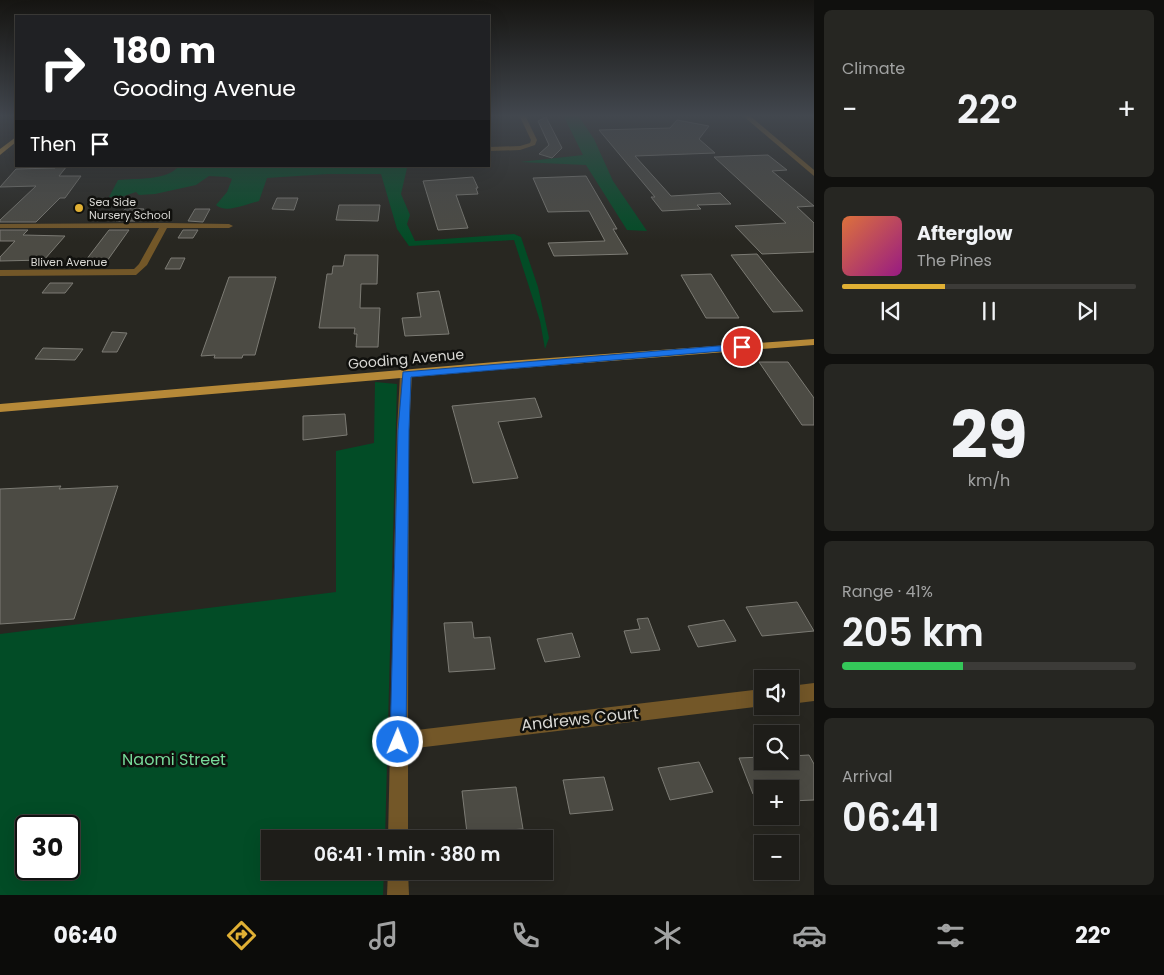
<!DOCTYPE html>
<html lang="en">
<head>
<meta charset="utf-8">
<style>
  :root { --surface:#1e1d19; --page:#262622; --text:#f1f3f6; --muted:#a1a2a2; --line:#3c3b38; --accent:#e0b034 }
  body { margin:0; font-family:Poppins,sans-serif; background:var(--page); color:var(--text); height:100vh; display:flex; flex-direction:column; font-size:19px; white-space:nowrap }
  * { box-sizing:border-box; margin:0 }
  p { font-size:16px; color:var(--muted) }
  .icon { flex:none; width:28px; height:28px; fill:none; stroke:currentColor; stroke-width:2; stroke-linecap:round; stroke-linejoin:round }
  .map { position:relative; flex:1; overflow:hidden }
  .side { display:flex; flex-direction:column; gap:10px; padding:10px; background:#10100e; width:350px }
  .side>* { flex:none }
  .guide { position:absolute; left:15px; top:15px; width:475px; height:152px; border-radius:0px; box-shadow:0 5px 20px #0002,0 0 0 1px var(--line); background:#202124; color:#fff; overflow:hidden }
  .buttons { position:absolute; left:754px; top:670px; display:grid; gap:10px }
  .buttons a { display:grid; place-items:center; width:45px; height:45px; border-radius:0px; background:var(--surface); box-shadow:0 5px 20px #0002,0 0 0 1px var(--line); font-size:25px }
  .speed { position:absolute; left:15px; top:815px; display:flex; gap:10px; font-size:25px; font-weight:700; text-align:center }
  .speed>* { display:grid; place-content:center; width:65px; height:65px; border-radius:50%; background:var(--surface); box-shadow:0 5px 20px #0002,0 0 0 1px var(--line); line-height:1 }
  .speed .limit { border:2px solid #111; border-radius:8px; background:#fff; color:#111 }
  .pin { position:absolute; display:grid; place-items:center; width:42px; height:42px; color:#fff; margin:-21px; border:2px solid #fff; border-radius:50%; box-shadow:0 1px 5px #0007 }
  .me { position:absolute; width:55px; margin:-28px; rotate:1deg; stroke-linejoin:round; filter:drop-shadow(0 0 4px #0008) }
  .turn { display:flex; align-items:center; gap:18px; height:105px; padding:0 15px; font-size:22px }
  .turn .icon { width:65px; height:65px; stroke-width:2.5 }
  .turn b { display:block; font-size:35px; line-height:42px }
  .then { display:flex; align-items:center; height:48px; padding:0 15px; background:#0003; gap:10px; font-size:19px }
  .big { font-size:38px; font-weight:600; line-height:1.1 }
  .side .widget { flex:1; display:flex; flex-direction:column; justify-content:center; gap:8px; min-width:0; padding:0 18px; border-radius:8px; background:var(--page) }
  .side .dial { align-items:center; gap:0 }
  .dial b { font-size:65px; line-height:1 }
  .song { display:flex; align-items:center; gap:15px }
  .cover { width:60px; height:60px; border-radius:8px; background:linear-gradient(135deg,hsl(20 70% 55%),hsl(310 70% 35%)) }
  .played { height:5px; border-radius:2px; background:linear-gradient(90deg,var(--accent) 35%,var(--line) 35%) }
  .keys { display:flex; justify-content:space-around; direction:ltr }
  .heat { display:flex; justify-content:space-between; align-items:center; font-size:28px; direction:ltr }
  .charge { height:8px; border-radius:4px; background:linear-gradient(90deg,#34c759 41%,var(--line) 0) }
  .trip { position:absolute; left:261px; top:830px; width:292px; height:50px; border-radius:0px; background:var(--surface); box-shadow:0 5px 20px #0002,0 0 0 1px var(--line); font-weight:600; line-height:50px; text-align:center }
  .dock { display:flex; height:80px; justify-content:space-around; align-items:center; background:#0c0c0a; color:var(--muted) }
  .dock .icon { width:35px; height:35px }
  .dock .on { color:var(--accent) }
  .dock b { font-size:22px; color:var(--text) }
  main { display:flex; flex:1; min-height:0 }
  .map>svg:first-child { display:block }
</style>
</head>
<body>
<main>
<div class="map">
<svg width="814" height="895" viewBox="0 0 814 895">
  <rect width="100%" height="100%" fill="#282721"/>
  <g fill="#024c26" fill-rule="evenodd">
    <polygon points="563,115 578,115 594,139 613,181 647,231 627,230 586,165 520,162 583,155"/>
    <path d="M179 166H405L407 168 401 194 410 215 407 224 415 241 514 234 521 237 538 287 549 338 545 349 540 321 514 240 409 246 397 229 381 174H328L267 178 259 201C247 204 226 214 216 205L227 192 232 179 227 177 209 176 196 185 155 194 139 195 136 192 121 197H109L118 180C136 178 167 181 179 166Z"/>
    <path d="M375 382 397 384 385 839H270V871H384L383 895H0V634L336 592V451L374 443ZM69 826V869H26V826Z"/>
  </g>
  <g fill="#4c4b44" stroke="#7c7b74">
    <polygon points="546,117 562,148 552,158 539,154 549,145 538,121"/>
    <polygon points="677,120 709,126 699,139 715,153 635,156 671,196 720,193 731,204 697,205 701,209 662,211 651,197 655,197 599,130 670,128"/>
    <polygon points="768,155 787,170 772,171 814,206 797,207 814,223 814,252 762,254 735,226 786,223 714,157"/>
    <polygon points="57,166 67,166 59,176 81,176 65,198 60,198 36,222 0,222 0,220 36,186 0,187 16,169 55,168"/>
    <polygon points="586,176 617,229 613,229 628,254 554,256 548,243 605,241 589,211 548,212 533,178"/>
    <polygon points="473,177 478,188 476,188 478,194 456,195 468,228 438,230 423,181"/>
    <polygon points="277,198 298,198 294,210 272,209"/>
    <polygon points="339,205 380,205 378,221 336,220"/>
    <polygon points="126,208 144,209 135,221 116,221"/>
    <polygon points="195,209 210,209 203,222 188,221"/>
    <polygon points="0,230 28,230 23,235 65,236 44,260 0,261 0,257 15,241 0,241"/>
    <polygon points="109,230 129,230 107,261 86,260"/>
    <polygon points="183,230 198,230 193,238 178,238"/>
    <polygon points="757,254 803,311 773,312 731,255"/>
    <polygon points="345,255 378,255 377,284 361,284 360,308 380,308 378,347 356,347 357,334 354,334 355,328 319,328 327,274 332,274 333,266 343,266"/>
    <polygon points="171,258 185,258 180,269 165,269"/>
    <polygon points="711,274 739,318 706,318 681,275"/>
    <polygon points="229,277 276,277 255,355 243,355 242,358 214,358 215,355 201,356"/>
    <polygon points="50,283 73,283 65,293 42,293"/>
    <polygon points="439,291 449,334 405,336 402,318 421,317 417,293"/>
    <polygon points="112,332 127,333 117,352 102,352"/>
    <polygon points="43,348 83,349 75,360 35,359"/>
    <polygon points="759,362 788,362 814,398 814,425 802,425"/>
    <polygon points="535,398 542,417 498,422 518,478 473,483 452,406"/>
    <polygon points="345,414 347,435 303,440 303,416"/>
    <polygon points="61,486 59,489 118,486 74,619 0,624 0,489"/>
    <polygon points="797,602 814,631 762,636 746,607"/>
    <polygon points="648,618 660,650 631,653 624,631 640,629 637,619"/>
    <polygon points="724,620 736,641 698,647 688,626"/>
    <polygon points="472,622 474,638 490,637 495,669 449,672 444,623"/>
    <polygon points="572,633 580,657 545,662 537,639"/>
    <polygon points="809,755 814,764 814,800 790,801 790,789 762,789 762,793 753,794 739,758 762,757 762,761 790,761 790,756"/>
    <polygon points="699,762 713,792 670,800 658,768"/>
    <polygon points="604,777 613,810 570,814 563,780"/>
    <polygon points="516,787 523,829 467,833 462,791"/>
  </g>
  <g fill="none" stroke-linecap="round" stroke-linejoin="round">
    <g fill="#735728" fill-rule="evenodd">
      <polygon points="519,115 525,115 537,140 535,145 520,150 489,151 489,147 520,146 530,143 531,140"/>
      <polygon points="742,115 749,115 814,170 814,176"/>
      <polygon points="165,223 229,224 233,226 229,228 167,228 147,265 136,275 0,276 0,270 134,269 139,264 159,228 0,228 0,224"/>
      <polygon points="406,371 412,375 409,430 408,731 762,689 763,706 408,749 408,839 388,839 397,430 400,375"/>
      <polygon points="814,683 814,701 790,704 790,686"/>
      <polygon points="388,871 408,871 409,895 387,895"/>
    </g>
    <g fill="#b68938" fill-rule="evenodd">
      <polygon points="16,137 16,142 0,155 0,149"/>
      <polygon points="814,339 814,345 507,369 0,412 0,404 507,361"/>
    </g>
  </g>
  <linearGradient id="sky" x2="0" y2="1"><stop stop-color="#161512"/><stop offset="0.48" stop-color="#42474e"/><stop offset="1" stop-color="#42474e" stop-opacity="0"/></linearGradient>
  <rect width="814" height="241" fill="url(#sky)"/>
  <polygon fill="#1a73e8" stroke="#114b97" points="742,344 747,347 746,349 411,377 409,430 406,742 404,748 398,751 392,748 390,742 398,430 403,372"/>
  <circle fill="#e0b034" stroke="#10100d" stroke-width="2" cx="79" cy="208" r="5"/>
  <g text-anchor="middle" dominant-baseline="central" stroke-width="5" stroke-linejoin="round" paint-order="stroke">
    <g font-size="11" fill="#d9d8d4" stroke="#10100d" text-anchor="start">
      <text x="89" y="202">Sea Side<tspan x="89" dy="13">Nursery School</tspan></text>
    </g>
    <g font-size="11" fill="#d9d8d4" stroke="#10100d">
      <text x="69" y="262">Bliven Avenue</text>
    </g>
    <g font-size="14" fill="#d9d8d4" stroke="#10100d">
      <text transform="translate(406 359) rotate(-5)">Gooding Avenue</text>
    </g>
    <g font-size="16" fill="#d9d8d4" stroke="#10100d">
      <text transform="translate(580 719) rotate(-6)">Andrews Court</text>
    </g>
    <g font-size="16" fill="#77db9a" stroke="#10100d">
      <text x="174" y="759">Naomi Street</text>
    </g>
  </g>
</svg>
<div class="buttons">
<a><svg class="icon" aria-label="sound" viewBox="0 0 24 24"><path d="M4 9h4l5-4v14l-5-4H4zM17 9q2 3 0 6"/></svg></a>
<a><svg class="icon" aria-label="search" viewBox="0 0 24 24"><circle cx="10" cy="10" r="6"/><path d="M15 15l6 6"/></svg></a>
<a>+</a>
<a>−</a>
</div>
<div class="speed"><div class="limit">30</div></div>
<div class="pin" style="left:742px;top:347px;background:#d93025"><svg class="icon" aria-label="arrive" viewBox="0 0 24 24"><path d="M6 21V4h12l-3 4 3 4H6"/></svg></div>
<svg class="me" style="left:398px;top:742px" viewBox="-20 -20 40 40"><circle r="17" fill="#1a73e8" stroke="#fff" stroke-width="3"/><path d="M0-11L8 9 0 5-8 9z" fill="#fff"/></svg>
<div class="trip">06:41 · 1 min · 380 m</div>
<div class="guide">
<div class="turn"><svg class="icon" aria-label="right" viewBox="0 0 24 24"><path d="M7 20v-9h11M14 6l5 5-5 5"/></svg><div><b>180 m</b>Gooding Avenue</div></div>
<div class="then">Then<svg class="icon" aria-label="arrive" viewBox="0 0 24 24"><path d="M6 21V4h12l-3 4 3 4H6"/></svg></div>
</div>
</div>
<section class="side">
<div class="widget"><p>Climate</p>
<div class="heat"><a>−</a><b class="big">22°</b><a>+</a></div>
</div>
<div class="widget">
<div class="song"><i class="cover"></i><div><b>Afterglow</b><p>The Pines</p></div></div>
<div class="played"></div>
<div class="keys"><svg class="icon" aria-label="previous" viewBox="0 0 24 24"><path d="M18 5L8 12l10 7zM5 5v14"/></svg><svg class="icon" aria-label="pause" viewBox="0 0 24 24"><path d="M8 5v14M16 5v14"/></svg><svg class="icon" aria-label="next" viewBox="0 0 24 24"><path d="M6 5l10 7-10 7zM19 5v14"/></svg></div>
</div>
<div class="widget dial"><b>29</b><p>km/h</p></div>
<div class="widget"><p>Range · 41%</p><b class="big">205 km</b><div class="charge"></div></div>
<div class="widget"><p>Arrival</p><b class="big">06:41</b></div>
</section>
</main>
<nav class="dock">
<b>06:40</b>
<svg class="icon on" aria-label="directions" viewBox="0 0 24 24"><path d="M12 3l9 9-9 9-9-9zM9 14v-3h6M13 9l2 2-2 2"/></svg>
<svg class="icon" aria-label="music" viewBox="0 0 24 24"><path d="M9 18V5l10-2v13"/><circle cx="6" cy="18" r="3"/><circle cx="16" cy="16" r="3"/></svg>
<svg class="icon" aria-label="phone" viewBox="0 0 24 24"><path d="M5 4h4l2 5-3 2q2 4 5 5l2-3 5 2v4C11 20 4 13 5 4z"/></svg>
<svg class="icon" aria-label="climate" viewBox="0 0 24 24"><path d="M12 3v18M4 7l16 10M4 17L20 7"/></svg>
<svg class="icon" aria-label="car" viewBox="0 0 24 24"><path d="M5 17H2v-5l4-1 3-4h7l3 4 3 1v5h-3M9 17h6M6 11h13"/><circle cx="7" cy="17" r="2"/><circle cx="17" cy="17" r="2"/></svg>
<svg class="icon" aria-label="filters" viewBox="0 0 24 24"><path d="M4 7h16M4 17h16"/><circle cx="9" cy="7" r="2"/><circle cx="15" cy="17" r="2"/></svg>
<b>22°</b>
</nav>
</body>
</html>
